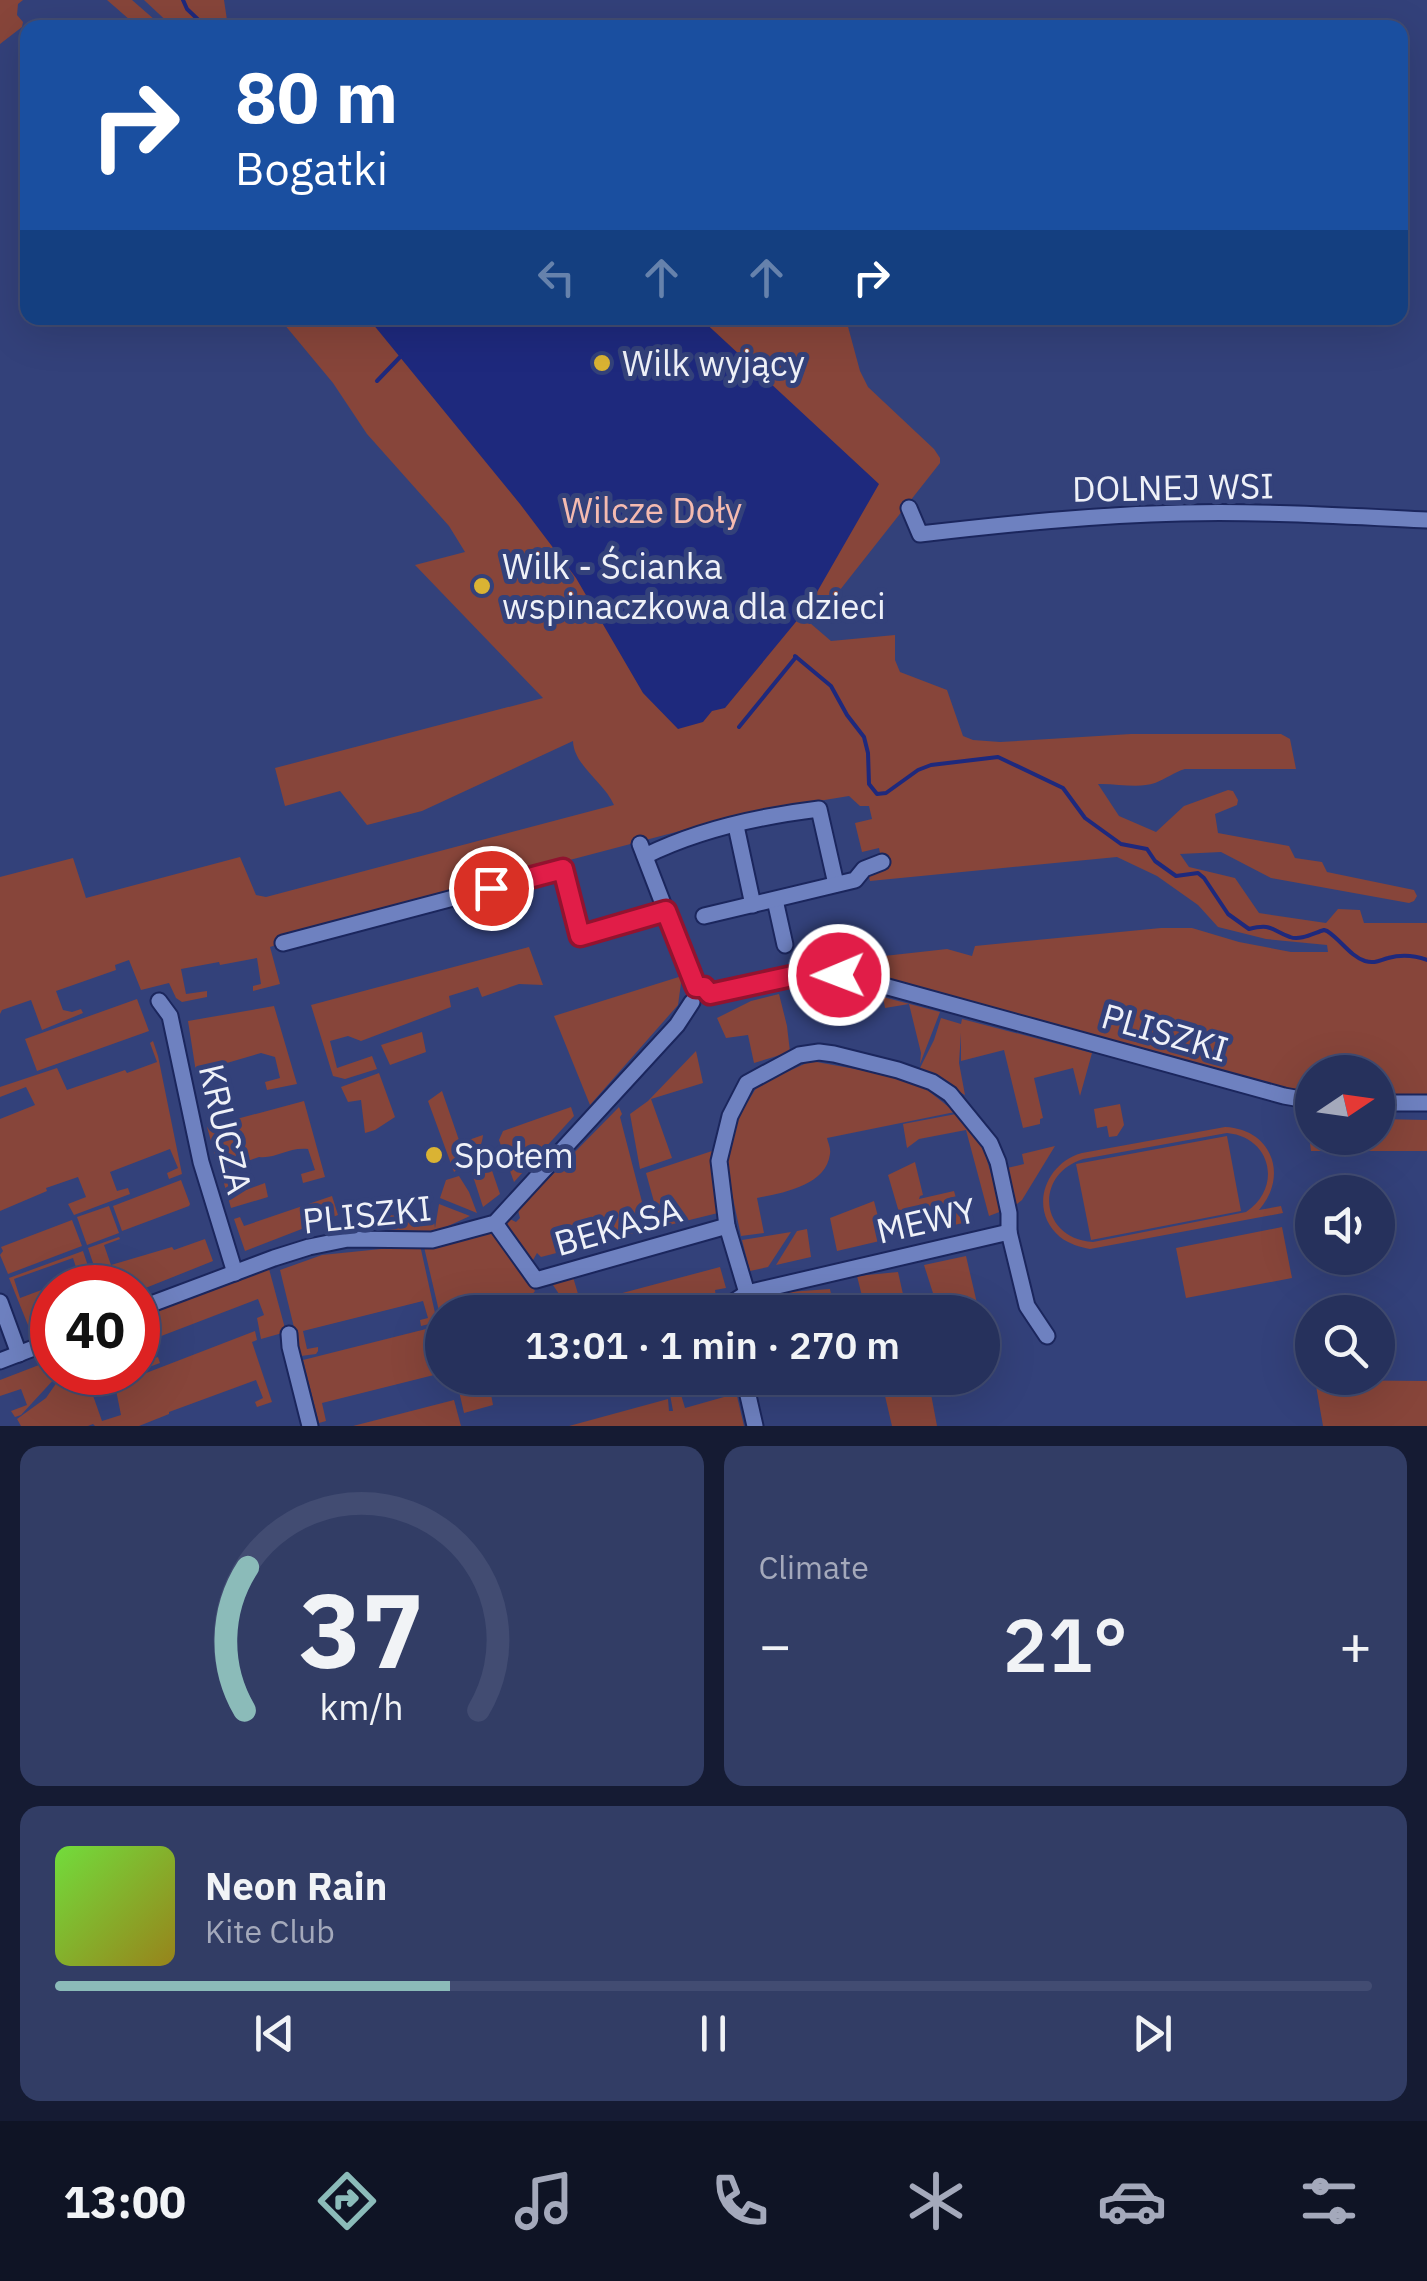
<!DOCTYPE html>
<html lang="en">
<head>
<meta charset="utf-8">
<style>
  :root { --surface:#26315c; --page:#323d65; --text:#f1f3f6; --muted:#a4a9bb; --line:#424c72; --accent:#8bbbb9 }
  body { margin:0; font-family:"IBM Plex Sans",sans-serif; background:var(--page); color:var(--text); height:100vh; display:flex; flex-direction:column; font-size:38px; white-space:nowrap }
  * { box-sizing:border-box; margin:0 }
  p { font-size:32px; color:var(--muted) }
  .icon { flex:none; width:55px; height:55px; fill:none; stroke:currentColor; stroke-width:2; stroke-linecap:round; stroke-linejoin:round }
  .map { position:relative; height:1426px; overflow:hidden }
  .details { display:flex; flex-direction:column; gap:20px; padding:20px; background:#151b33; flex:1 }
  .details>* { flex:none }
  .banner { position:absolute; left:20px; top:20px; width:1388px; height:305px; border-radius:20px; box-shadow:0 10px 40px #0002,0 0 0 2px var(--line); background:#1a4fa0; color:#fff; overflow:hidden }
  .needle { width:65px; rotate:77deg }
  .buttons { position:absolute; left:1295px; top:1055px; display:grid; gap:20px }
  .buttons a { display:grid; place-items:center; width:100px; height:100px; border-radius:50%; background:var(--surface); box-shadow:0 10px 40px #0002,0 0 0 2px var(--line); font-size:50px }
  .speed { position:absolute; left:30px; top:1265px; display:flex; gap:20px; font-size:50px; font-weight:700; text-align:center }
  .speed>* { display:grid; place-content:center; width:130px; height:130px; border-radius:50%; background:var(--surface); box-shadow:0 10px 40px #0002,0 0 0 2px var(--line); line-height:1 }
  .speed .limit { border:15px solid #d22; background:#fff; color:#111 }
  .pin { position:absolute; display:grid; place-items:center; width:85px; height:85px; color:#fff; margin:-42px; border:5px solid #fff; border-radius:50%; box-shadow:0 2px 10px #0007 }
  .me { position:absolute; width:110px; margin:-55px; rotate:269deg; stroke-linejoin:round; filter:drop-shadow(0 0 8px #0008) }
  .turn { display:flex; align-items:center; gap:35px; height:210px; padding:0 50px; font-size:45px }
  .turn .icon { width:130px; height:130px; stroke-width:2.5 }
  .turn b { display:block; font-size:70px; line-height:85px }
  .lanes { display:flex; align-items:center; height:95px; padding:0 50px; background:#0003; justify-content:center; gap:50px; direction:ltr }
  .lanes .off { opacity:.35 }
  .big { font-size:75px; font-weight:600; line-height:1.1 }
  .details .widget { flex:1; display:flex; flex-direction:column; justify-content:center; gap:15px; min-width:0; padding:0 35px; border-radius:20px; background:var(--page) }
  .details .dial { align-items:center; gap:0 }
  .dial svg { height:260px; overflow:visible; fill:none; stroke:var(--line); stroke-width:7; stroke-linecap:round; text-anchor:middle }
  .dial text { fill:var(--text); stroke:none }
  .song { display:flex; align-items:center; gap:30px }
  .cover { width:120px; height:120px; border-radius:15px; background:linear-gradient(135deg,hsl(100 70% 55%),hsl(50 70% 35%)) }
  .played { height:10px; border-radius:5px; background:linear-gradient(90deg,var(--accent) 30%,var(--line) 30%) }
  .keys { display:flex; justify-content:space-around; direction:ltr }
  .heat { display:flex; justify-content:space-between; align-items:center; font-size:55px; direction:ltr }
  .details .tiles { flex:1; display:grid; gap:20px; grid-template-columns:1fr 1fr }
  .widget:last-child { grid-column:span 2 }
  .trip { position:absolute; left:425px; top:1295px; width:575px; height:100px; border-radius:50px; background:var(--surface); box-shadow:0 10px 40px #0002,0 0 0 2px var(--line); font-weight:600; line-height:100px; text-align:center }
  .dock { display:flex; height:160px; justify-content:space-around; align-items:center; background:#0f1425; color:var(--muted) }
  .dock .icon { width:70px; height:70px }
  .dock .current { color:var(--accent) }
  .dock b { font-size:45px; color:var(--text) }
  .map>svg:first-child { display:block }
</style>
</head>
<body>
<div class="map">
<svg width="1427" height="1426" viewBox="0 0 1427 1426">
  <rect width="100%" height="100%" fill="#33417a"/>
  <g fill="#87453a" fill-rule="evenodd">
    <polygon points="0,0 23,0 18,4 17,15 23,22 22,27 0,44"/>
    <polygon points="107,0 132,0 163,27 138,27"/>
    <polygon points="144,0 224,0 228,27 173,27"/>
    <path d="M279 318H842L847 323 860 371 868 387 934 449 940 458V463L836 595 810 623 831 641 895 635V660L900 672 947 690 963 736 973 740 1000 742 1131 734H1281L1290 739 1296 769H1185C1174 772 1166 779 1155 783 1138 789 1115 783 1098 784L1119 816 1156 832 1184 806 1228 790 1233 791 1238 800 1237 805 1215 814 1218 833 1289 846 1295 858 1322 862 1327 872 1414 890 1417 896 1414 901 1409 903 1271 878 1221 852 1180 854 1189 867 1235 878 1259 913 1326 923 1338 909 1360 910 1364 923H1427V1096L1378 1095V1072H1312V1094L1299 1092 865 973 866 958 947 949 972 956 975 946 1161 928H1192L1239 942 1291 952H1328L1327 945 1266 939 1218 927 1198 905 1157 876 1117 857 870 881 868 873 883 868 879 848 862 852 855 823 872 819 869 806H860L849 796 752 812 278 937 279 944 270 947 280 984 253 991V986L261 984 257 958 220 965 219 962 181 969 186 994 207 991V997L182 1002 176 998 169 983 141 990 129 960 115 965 116 970 56 991 63 1010 72 1012 81 1009 83 1013 42 1030 31 1000 2 1010 0 1014V877L73 858 86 898 240 857 256 895 266 897 614 805C604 782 574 766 573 741L422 811 367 825 340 791 285 806 275 768 543 698 415 565 465 552 449 526 367 434 333 383Z"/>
    <polygon points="529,947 543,985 519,984 482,997 478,987 449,996 451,1007 361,1041 348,1036 330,1041 337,1068 372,1056 377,1069 345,1079 333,1076 311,1005"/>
    <polygon points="682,976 678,1005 590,1105 554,1016"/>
    <polygon points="779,994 787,1026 790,1052 754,1063 748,1035 726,1038 717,1018 751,1001"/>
    <polygon points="883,997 940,1012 920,1064 921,1053 909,1004 885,1008"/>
    <polygon points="137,999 149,1031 37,1071 25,1039"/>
    <polygon points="274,1006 297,1084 267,1090 265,1082 280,1078 275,1057 261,1053 196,1072 188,1021"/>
    <polygon points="941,1018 961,1024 962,1019 1092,1053 1080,1096 1073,1068 1034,1078 1043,1118 1040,1119 1040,1124 1023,1128 1004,1050 961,1061 961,1033 959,1063 965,1095 919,1070 934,1040"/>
    <polygon points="422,1032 426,1052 390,1065 381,1045"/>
    <polygon points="153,1041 158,1056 182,1174 169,1179 167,1173 178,1168 170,1149 110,1172 117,1191 128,1188 130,1194 74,1215 68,1204 86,1197 78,1177 46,1188 47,1191 0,1211 0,1119 35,1105 26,1087 0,1097 0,1087 57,1068 67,1090 125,1070 127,1073 157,1062 150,1043"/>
    <polygon points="696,1051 703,1083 651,1099 672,1158 640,1169 630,1114 648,1101"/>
    <path d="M811 1061 883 1074 921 1085 955 1112 827 1138C828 1143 831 1148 830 1154 826 1186 782 1193 757 1198L764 1233 741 1236 731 1189 728 1160 736 1121 758 1085Z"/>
    <polygon points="379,1073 395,1117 375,1130 365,1133 361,1100 348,1102 341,1087"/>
    <path d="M442 1091 460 1143 483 1135C482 1152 467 1163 454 1172L428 1101Z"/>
    <path d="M304 1101 325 1177 303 1183 301 1174 315 1170 308 1149C288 1147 276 1159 259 1157L226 1169 233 1189 246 1190 265 1183 268 1197 231 1208 219 1166 222 1164 219 1154 215 1155 207 1127Z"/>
    <polygon points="1120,1104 1124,1125 1117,1136 1109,1137 1107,1126 1097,1128 1094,1109"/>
    <polygon points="571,1107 574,1116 514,1182 499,1140 503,1131"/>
    <polygon points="619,1107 622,1114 620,1117 649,1229 541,1257 537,1253 528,1269 498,1228 510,1219 516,1222 520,1218 518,1210"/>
    <polygon points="956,1114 983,1147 1002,1211 989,1216 966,1130 919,1139 907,1148 903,1124"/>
    <polygon points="1378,1119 1427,1120 1427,1151 1311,1151 1307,1120 1312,1120 1312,1138 1378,1138"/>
    <path d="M1225 1127C1272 1129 1289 1176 1259 1210L1281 1206 1283 1213 1090 1249C1080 1247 1069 1244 1060 1237 1028 1210 1045 1163 1082 1153ZM1227 1133C1271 1137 1283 1187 1246 1212L1093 1242C1040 1239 1033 1175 1083 1159Z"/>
    <polygon points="1227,1136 1241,1211 1091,1240 1076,1164"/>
    <polygon points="1055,1146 1022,1200 1013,1207 1007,1168 1024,1164 1022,1154"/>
    <polygon points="712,1151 722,1212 661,1227 646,1173"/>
    <polygon points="487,1156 500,1194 483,1207 472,1173"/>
    <polygon points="915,1162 923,1195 920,1196 919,1199 954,1191 963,1223 906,1236 888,1175"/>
    <polygon points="459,1176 469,1192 477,1213 440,1198 446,1180"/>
    <polygon points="181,1180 190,1204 189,1206 122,1231 113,1206"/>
    <polygon points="332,1196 338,1215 245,1251 234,1219 240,1217 244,1226"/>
    <polygon points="874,1201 884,1240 837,1251 830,1218"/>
    <polygon points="439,1204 470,1216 435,1232 382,1229 375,1213 434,1221 435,1228"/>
    <polygon points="109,1206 119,1233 87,1245 77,1217"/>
    <polygon points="72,1220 82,1246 8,1274 0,1255 3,1251 1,1247"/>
    <polygon points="1282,1227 1292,1278 1186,1298 1176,1248"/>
    <polygon points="807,1229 811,1257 776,1265 797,1231"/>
    <polygon points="492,1230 535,1291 529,1299 538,1312 442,1312 442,1324 424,1247"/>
    <polygon points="791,1232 768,1267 750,1271 742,1240"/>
    <polygon points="119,1237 120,1239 104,1245 111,1265 172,1247 174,1250 205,1239 213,1261 138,1291 138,1288 101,1287 88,1248"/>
    <polygon points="420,1245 437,1322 421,1326 420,1320 428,1318 423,1301 303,1331 307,1349 318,1347 318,1351 316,1354 301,1356 280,1270 322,1255"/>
    <path d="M83 1251 95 1287 52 1288V1323L30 1330 9 1278ZM73 1258 79 1276 20 1298 14 1279Z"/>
    <polygon points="966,1256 979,1312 939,1312 924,1265"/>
    <polygon points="720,1267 726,1288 715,1290 716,1297 657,1312 571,1312 551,1282 573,1277 581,1304"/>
    <polygon points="269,1269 286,1332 261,1339 257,1318 264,1315 258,1299 143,1343 148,1360 158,1357 160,1363 138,1371 138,1318"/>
    <polygon points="898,1272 907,1312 866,1312 857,1276"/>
    <polygon points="830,1289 835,1312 794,1312 788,1292"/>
    <polygon points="438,1326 442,1348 442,1373 322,1403 326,1421 319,1423 303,1360"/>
    <polygon points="255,1331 257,1340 252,1342 272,1402 257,1407 255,1402 263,1398 256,1380 169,1412 169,1414 139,1426 95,1426 93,1424 88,1426 21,1426 17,1419 46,1398 64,1372 85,1373 102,1421 121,1415 115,1385"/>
    <polygon points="52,1360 52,1372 59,1373 56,1377 21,1415 15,1417 11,1411 27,1405 21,1389 0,1396 0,1380"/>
    <polygon points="456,1378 488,1378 493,1405 464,1413"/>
    <polygon points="667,1378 676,1378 685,1408 724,1397 737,1396 744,1426 569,1426 668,1399 669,1411 673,1411"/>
    <polygon points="928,1378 937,1426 892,1426 882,1383"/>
    <polygon points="1315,1380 1427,1381 1427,1426 1323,1426"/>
    <polygon points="454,1400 461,1426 353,1426"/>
  </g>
  <polygon fill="#1e297d" points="368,318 700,318 879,484 809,606 725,708 712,711 703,722 678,729 643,693 576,578 520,504"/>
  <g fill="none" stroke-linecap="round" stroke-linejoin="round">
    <g stroke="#1e297d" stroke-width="4">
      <polyline points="183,0 187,9 207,28"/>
      <polyline points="377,381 401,356"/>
      <path d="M795 656 831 686 847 715 864 737 868 753 869 784 877 794 886 793 918 770 931 765 998 757 1063 788 1085 818 1121 844 1147 849 1155 861 1176 876 1198 873 1204 878 1228 914 1249 929C1272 923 1271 930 1290 937 1300 941 1314 933 1324 930L1327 931C1341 940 1350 956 1365 961 1375 964 1380 960 1388 958 1402 954 1414 955 1427 960"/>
      <polyline points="739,727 796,657"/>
    </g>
    <g stroke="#1b265d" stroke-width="19">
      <g id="minor">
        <path d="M909 508 920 534C1007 524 1094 515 1181 513 1263 511 1345 516 1427 520"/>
        <polyline points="736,826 753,905"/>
        <polyline points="640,844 695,987"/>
        <path d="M645 856C697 830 761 816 819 809L836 884"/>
        <polyline points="775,900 785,945"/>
        <polyline points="704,916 855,880 864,869 882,862"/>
        <polyline points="283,943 563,869 580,936 666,911"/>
        <path d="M710 994C757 987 799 969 848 976L1284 1096 1312 1101"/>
        <polyline points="159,1001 170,1016 201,1162 235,1273"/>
        <polyline points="1378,1103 1427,1103"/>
        <polyline points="495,1223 536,1280 727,1226"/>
        <polyline points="747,1293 727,1226 719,1161 730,1116 747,1083 799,1055 819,1052 834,1054 898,1070 932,1082 950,1094 990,1143 998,1162 1009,1213 1009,1232"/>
        <polyline points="0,1302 19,1354"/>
        <polyline points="138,1309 274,1258 309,1247 348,1239 432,1240 495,1223 677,1025 692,1002"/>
        <polyline points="731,1312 732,1303 747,1293 1009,1232 1027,1306 1047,1336"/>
        <polyline points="289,1334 290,1347 310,1426"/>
        <polyline points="0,1361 52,1341"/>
        <polyline points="744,1378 755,1426"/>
      </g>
    </g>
    <use href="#minor" stroke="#6e81c0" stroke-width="15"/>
  </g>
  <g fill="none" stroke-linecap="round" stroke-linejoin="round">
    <g stroke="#92132f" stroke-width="25">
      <polyline id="route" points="491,888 563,869 580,936 666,911 696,987 704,987 710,994 797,975 839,975"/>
    </g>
    <use href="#route" stroke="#e11d48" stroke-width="18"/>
  </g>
  <g fill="#dab333" stroke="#33417a" stroke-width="4">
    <circle cx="602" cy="363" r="10"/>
    <circle cx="482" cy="586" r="10"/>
    <circle cx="434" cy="1155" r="10"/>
  </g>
  <g text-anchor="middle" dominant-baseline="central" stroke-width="10" stroke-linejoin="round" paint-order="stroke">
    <g font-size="35" fill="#eff1f8" stroke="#33417a" text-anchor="start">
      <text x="622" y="363">Wilk wyjący</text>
      <text x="502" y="566">Wilk - Ścianka<tspan x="502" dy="40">wspinaczkowa dla dzieci</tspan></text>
      <text x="454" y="1155">Społem</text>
    </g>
    <g font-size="35" fill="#eff1f8" stroke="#33417a">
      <text transform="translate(1173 487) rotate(-1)">DOLNEJ WSI</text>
      <text transform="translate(1165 1032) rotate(16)">PLISZKI</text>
      <text transform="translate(226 1129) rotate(77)">KRUCZA</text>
      <text transform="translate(367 1214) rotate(-6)">PLISZKI</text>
      <text transform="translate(926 1220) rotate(-13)">MEWY</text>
      <text transform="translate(618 1226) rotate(-16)">BEKASA</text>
    </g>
    <g font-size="35" fill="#f5bbb0" stroke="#33417a">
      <text x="652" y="510">Wilcze Doły</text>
    </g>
  </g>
</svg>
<div class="buttons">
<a><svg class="needle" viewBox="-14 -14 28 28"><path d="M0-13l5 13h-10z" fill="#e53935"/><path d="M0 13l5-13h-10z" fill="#a4a9bb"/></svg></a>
<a><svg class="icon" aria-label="sound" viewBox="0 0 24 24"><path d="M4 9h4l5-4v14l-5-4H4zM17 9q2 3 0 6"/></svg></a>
<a><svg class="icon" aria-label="search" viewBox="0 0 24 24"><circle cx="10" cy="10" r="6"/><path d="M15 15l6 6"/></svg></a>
</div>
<div class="speed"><div class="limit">40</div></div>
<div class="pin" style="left:491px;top:888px;background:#d93025"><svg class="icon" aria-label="arrive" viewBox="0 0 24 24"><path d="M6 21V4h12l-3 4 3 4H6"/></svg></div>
<svg class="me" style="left:839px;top:975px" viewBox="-20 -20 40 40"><circle r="17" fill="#e11d48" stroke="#fff" stroke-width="3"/><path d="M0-11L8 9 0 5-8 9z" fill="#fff"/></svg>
<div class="trip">13:01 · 1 min · 270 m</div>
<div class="banner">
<div class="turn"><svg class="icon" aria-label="right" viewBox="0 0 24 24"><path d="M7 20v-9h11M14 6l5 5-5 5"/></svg><div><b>80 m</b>Bogatki</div></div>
<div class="lanes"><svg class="icon off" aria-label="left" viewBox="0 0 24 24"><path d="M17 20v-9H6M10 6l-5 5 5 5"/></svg><svg class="icon off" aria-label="ahead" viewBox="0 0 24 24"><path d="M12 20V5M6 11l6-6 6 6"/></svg><svg class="icon off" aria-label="ahead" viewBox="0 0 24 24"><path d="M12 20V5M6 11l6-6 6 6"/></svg><svg class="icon" aria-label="right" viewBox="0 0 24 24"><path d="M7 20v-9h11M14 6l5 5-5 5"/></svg></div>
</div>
</div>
<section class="details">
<div class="tiles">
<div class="widget dial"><svg viewBox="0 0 100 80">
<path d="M14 69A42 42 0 1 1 86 69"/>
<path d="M14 69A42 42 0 0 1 15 25" stroke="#8bbbb9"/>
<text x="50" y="56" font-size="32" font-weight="700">37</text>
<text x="50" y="72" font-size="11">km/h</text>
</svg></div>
<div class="widget"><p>Climate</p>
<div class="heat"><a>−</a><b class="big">21°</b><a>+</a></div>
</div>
<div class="widget">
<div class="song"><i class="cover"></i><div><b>Neon Rain</b><p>Kite Club</p></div></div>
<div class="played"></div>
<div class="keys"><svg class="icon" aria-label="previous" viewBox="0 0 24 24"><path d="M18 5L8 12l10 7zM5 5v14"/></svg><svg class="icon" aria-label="pause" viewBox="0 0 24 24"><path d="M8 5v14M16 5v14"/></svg><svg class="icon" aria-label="next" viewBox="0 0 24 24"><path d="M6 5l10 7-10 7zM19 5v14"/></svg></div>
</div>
</div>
</section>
<nav class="dock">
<b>13:00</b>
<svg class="icon current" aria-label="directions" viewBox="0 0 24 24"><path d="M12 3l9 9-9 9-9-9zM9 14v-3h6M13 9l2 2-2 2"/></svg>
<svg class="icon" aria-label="music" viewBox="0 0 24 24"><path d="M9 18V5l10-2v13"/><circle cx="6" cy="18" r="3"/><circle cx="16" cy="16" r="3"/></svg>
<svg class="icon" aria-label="phone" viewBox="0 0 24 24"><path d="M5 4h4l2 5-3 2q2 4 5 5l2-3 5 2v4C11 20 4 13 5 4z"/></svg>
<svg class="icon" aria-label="climate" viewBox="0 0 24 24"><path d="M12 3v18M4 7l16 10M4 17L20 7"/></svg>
<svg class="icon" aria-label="car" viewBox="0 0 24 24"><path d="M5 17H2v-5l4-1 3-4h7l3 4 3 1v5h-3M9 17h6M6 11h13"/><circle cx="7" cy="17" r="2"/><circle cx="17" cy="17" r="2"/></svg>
<svg class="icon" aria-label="filters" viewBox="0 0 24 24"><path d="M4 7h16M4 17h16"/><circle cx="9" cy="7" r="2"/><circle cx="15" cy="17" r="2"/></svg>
</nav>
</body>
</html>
